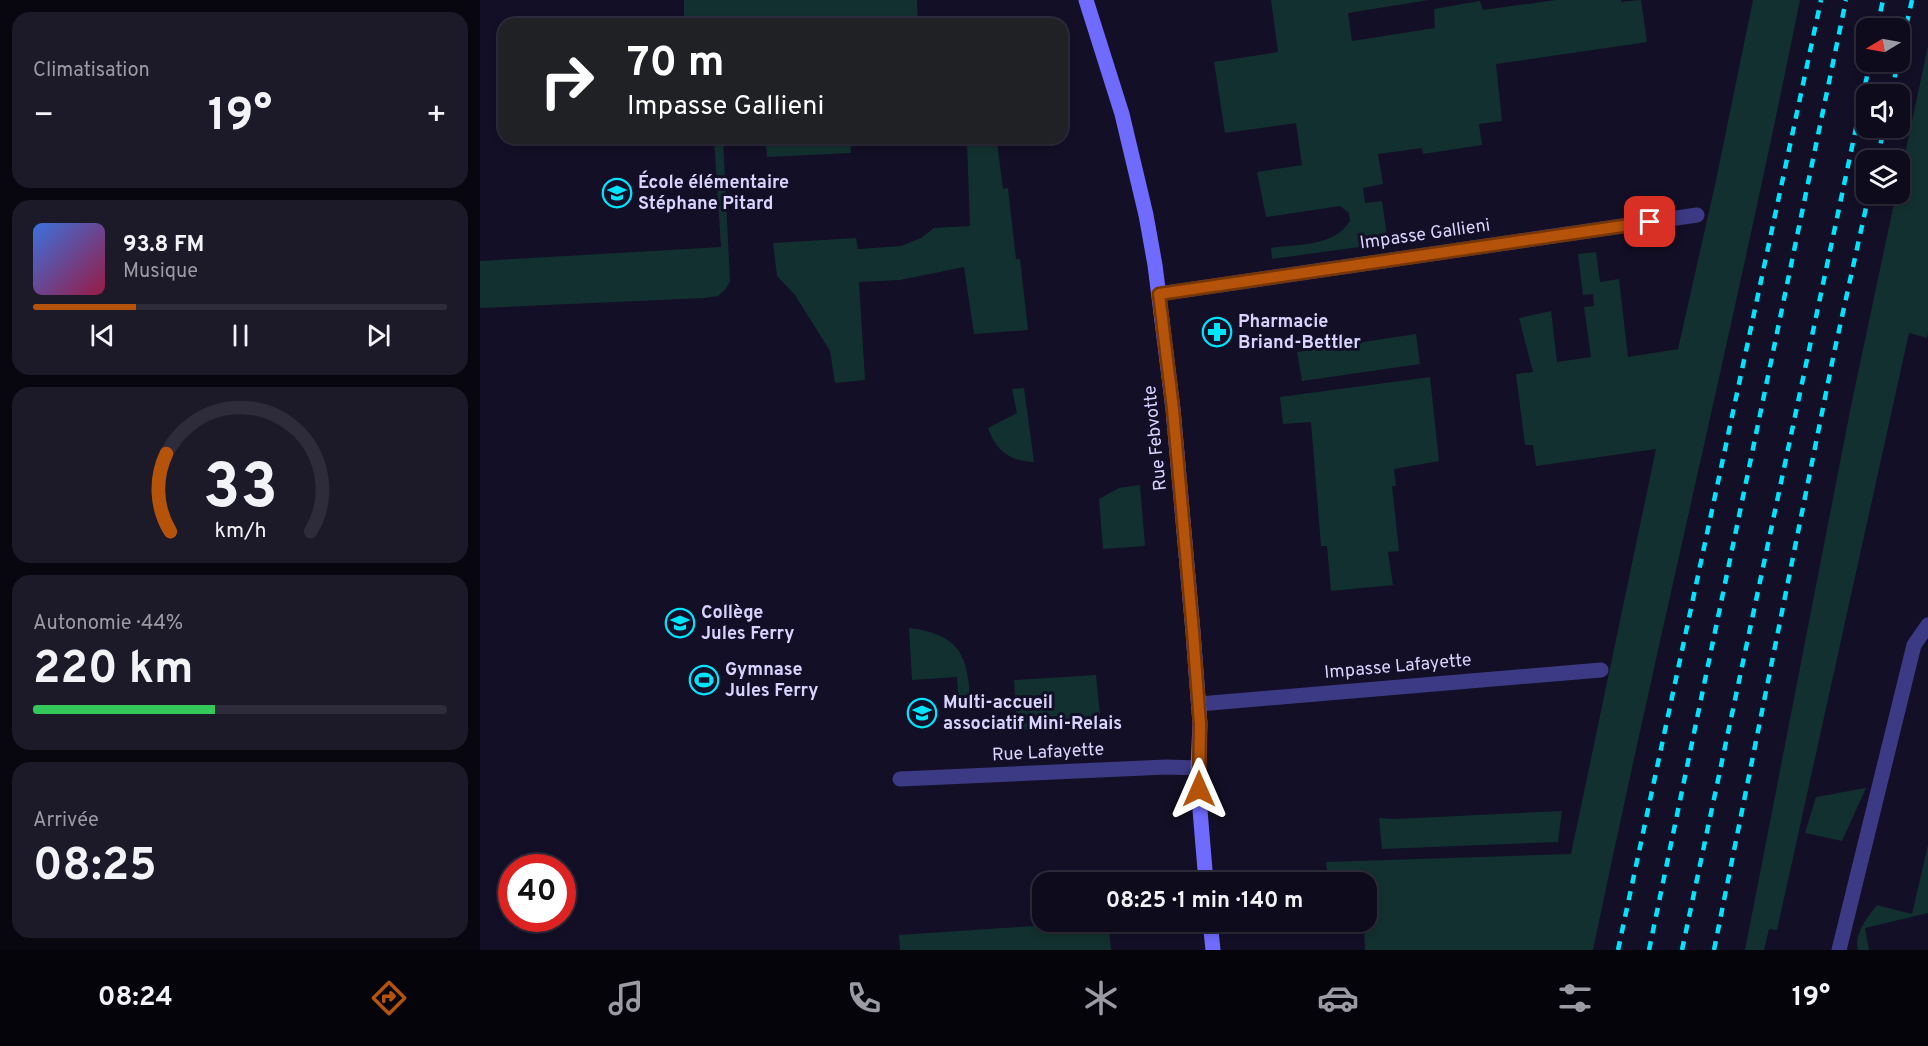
<!DOCTYPE html>
<html lang="fr">
<head>
<meta charset="utf-8">
<style>
  :root { --surface:#0e0b1c; --page:#1c1929; --text:#f1f3f6; --muted:#9b9ba3; --line:#2e2b3b; --accent:#b45309 }
  body { margin:0; font-family:Overpass,sans-serif; background:var(--page); color:var(--text); height:100vh; display:flex; flex-direction:column; font-size:22px; white-space:nowrap }
  * { box-sizing:border-box; margin:0 }
  p { font-size:20px; color:var(--muted) }
  .icon { flex:none; width:33px; height:33px; fill:none; stroke:currentColor; stroke-width:2; stroke-linecap:round; stroke-linejoin:round }
  .map { position:relative; flex:1; overflow:hidden }
  .panel { display:flex; flex-direction:column; gap:12px; padding:12px; background:#08060f; width:480px }
  .panel>* { flex:none }
  .hud { position:absolute; left:18px; top:18px; width:570px; height:126px; border-radius:18px; box-shadow:0 3px 9px #0003,0 0 0 2px var(--line); background:#202124; color:#fff; overflow:hidden }
  .needle { width:39px; rotate:260deg }
  .fabs { position:absolute; left:1376px; top:18px; display:grid; gap:12px }
  .fabs a { display:grid; place-items:center; width:54px; height:54px; border-radius:12px; background:var(--surface); box-shadow:0 3px 9px #0003,0 0 0 2px var(--line); font-size:30px }
  .speed { position:absolute; left:18px; top:854px; display:flex; gap:12px; font-size:30px; font-weight:700; text-align:center }
  .speed>* { display:grid; place-content:center; width:78px; height:78px; border-radius:50%; background:var(--surface); box-shadow:0 3px 9px #0003,0 0 0 2px var(--line); line-height:1 }
  .speed .limit { border:9px solid #d22; background:#fff; color:#111 }
  .pin { position:absolute; display:grid; place-items:center; width:51px; height:51px; color:#fff; margin:-26px; border-radius:12px; box-shadow:0 3px 9px #0006 }
  .me { position:absolute; width:66px; margin:-33px; rotate:0deg; stroke-linejoin:round; filter:drop-shadow(0 0 4px #0008) }
  .turn { display:flex; align-items:center; gap:21px; height:126px; padding:0 30px; font-size:27px }
  .turn .icon { width:78px; height:78px; stroke-width:2.5 }
  .turn b { display:block; font-size:42px; line-height:51px }
  .big { font-size:45px; font-weight:700; line-height:1.1 }
  .panel .card { flex:1; display:flex; flex-direction:column; justify-content:center; gap:9px; min-width:0; padding:0 21px; border-radius:18px; background:var(--page) }
  .panel .dial { align-items:center; gap:0 }
  .dial svg { height:156px; overflow:visible; fill:none; stroke:var(--line); stroke-width:7; stroke-linecap:round; text-anchor:middle }
  .dial text { fill:var(--text); stroke:none }
  .song { display:flex; align-items:center; gap:18px }
  .cover { width:72px; height:72px; border-radius:9px; background:linear-gradient(135deg,hsl(220 70% 55%),hsl(340 70% 35%)) }
  .played { height:6px; border-radius:3px; background:linear-gradient(90deg,var(--accent) 25%,var(--line) 25%) }
  .keys { display:flex; justify-content:space-around; direction:ltr }
  .heat { display:flex; justify-content:space-between; align-items:center; font-size:33px; direction:ltr }
  .charge { height:9px; border-radius:4px; background:linear-gradient(90deg,#34c759 44%,var(--line) 0) }
  .trip { position:absolute; left:552px; top:872px; width:345px; height:60px; border-radius:18px; background:var(--surface); box-shadow:0 3px 9px #0003,0 0 0 2px var(--line); font-weight:700; line-height:60px; text-align:center }
  .tabs { display:flex; height:96px; justify-content:space-around; align-items:center; background:#06040b; color:var(--muted) }
  .tabs .icon { width:42px; height:42px }
  .tabs .on { color:var(--accent) }
  .tabs b { font-size:27px; color:var(--text) }
  main { display:flex; flex:1; min-height:0 }
  .map>svg:first-child { display:block }
</style>
</head>
<body>
<main>
<section class="panel">
<div class="card"><p>Climatisation</p>
<div class="heat"><a>−</a><b class="big">19°</b><a>+</a></div>
</div>
<div class="card">
<div class="song"><i class="cover"></i><div><b>93.8 FM</b><p>Musique</p></div></div>
<div class="played"></div>
<div class="keys"><svg class="icon" aria-label="previous" viewBox="0 0 24 24"><path d="M18 5L8 12l10 7zM5 5v14"/></svg><svg class="icon" aria-label="pause" viewBox="0 0 24 24"><path d="M8 5v14M16 5v14"/></svg><svg class="icon" aria-label="next" viewBox="0 0 24 24"><path d="M6 5l10 7-10 7zM19 5v14"/></svg></div>
</div>
<div class="card dial"><svg viewBox="0 0 100 80">
<path d="M14 69A42 42 0 1 1 86 69"/>
<path d="M14 69A42 42 0 0 1 12 29" stroke="#b45309"/>
<text x="50" y="56" font-size="32" font-weight="700">33</text>
<text x="50" y="72" font-size="11">km/h</text>
</svg></div>
<div class="card"><p>Autonomie · 44%</p><b class="big">220 km</b><div class="charge"></div></div>
<div class="card"><p>Arrivée</p><b class="big">08:25</b></div>
</section>
<div class="map">
<svg width="1448" height="950" viewBox="0 0 1448 950">
  <rect width="100%" height="100%" fill="#130f26"/>
  <g fill="#12302f">
    <polygon points="204,0 437,0 438,24 204,24"/>
    <path d="M791 0H949L868 13 872 41 955 28 954 9 1000 1 1003 10 1076 0H1141V2L1161 0 1167 42 1016 64 1022 121 999 124 1002 145 943 154 942 148 898 154 903 184 883 188 885 203 902 201 908 243 792 259 791 248C817 244 854 247 870 221L869 213 860 206 786 217 777 172 822 165 816 123 745 133 734 62 798 52Z"/>
    <path d="M1273 0H1320C1256 318 1179 633 1113 950H885L884 921H886V882H820L826 881V872L847 871 846 862 1091 854 1176 449 1056 466 1053 445H1045L1036 374 1053 372 1039 318 1071 311 1077 362 1111 357 1104 307 1114 306 1113 294 1103 295 1098 254 1116 252 1120 282 1139 279 1148 357 1198 349 1235 185Z"/>
    <polygon points="1448,46 1448,333 1447,338 1429,333 1297,930 1289,929 1284,950 1265,950 1371,406 1416,194 1419,194 1419,182"/>
    <polygon points="234,138 243,138 250,281 246,289 238,296 224,298 0,308 0,261 241,247"/>
    <polygon points="285,138 370,138 371,153 287,157"/>
    <polygon points="517,142 523,189 528,188 536,259 540,259 548,330 494,334 484,267 420,280 379,282 385,380 355,383 350,351 315,295 297,276 293,243 376,238 378,249 421,246 441,238 454,228 490,226 487,144"/>
    <polygon points="936,334 940,364 822,381 817,352"/>
    <polygon points="950,377 959,461 914,469 916,486 912,486 919,551 908,552 913,585 851,591 847,546 841,546 831,422 803,424 800,397"/>
    <path d="M544 388 554 462C530 461 516 451 508 428L537 413 532 389Z"/>
    <polygon points="660,485 665,546 623,549 619,499 639,488"/>
    <path d="M429 628C485 635 488 660 491 709L479 710 477 677 432 680Z"/>
    <polygon points="616,675 621,725 537,730 534,680"/>
    <polygon points="1386,788 1362,841 1325,833 1336,797"/>
    <polygon points="1082,811 1078,842 902,849 899,818 914,819"/>
    <path d="M1448 845V913L1385 928 1389 950H1378C1374 933 1387 918 1397 905L1432 914Z"/>
    <polygon points="628,921 631,950 420,950 419,935"/>
    <polygon points="809,921 845,921 845,931 812,932"/>
  </g>
  <g fill="none" stroke-linecap="round" stroke-linejoin="round">
    <polyline stroke="#3d3a85" stroke-width="15" points="1359,950 1434,645 1448,625"/>
    <g stroke="#3d3a85" stroke-width="15">
      <polyline points="679,294 1217,215"/>
      <polyline points="719,704 1121,670"/>
      <polyline points="420,779 686,767 718,768"/>
    </g>
    <g stroke="#6f6bff" stroke-width="15">
      <polyline points="606,0 642,114 666,215 675,265 693,409 713,632 720,724 718,768 720,810 726,882"/>
      <polyline points="730,921 733,950"/>
    </g>
    <g stroke="#00e5ff" stroke-width="4.5" stroke-dasharray="9 8" stroke-linecap="butt">
      <polyline points="1397,28 1403,0"/>
      <polyline points="1419,58 1432,0"/>
      <polyline points="1411,94 1418,62"/>
      <polyline points="1397,160 1404,128"/>
      <polyline points="1138,950 1341,0"/>
      <polyline points="1169,950 1366,0"/>
      <polyline points="1202,950 1390,62"/>
      <polyline points="1234,950 1354,353 1389,194"/>
    </g>
  </g>
  <g fill="none" stroke-linecap="round" stroke-linejoin="round">
    <g stroke="#753606" stroke-width="15">
      <polyline id="route" points="719,789 720,724 713,632 693,409 679,294 1170,222"/>
    </g>
    <use href="#route" stroke="#b45309" stroke-width="10"/>
  </g>
  <defs>
    <g id="school-ring" transform="scale(1.5)"><circle r="9.5" fill="#130f26" stroke="#00e5ff" stroke-width="1.5"/><path d="M0-5L7-2L0 1L-7-2ZM-4 1L0 2.5L4 1V4Q0 6-4 4Z" fill="#00e5ff"/></g>
    <g id="pharmacy-ring" transform="scale(1.5)"><circle r="9.5" fill="#130f26" stroke="#00e5ff" stroke-width="1.5"/><path d="M-2-6h4v4h4v4h-4v4h-4v-4h-4v-4h4Z" fill="#00e5ff"/></g>
    <g id="stadium-ring" transform="scale(1.5)"><circle r="9.5" fill="#130f26" stroke="#00e5ff" stroke-width="1.5"/><path d="M0-5a6.5 5 0 1 0 0 10a6.5 5 0 1 0 0-10ZM-3.5-1.8h7v3.6h-7Z" fill="#00e5ff"/></g>
  </defs>
  <g fill-rule="evenodd">
    <use href="#school-ring" x="137" y="193"/>
    <use href="#pharmacy-ring" x="737" y="332"/>
    <use href="#school-ring" x="200" y="623"/>
    <use href="#stadium-ring" x="224" y="680"/>
    <use href="#school-ring" x="442" y="713"/>
  </g>
  <g text-anchor="middle" dominant-baseline="central" stroke-width="6" stroke-linejoin="round" paint-order="stroke">
    <g font-size="18" font-weight="bold" fill="#d9d4ff" stroke="#130f26" text-anchor="start">
      <text x="158" y="183">École élémentaire<tspan x="158" dy="21">Stéphane Pitard</tspan></text>
      <text x="758" y="322">Pharmacie<tspan x="758" dy="21">Briand-Bettler</tspan></text>
      <text x="221" y="613">Collège<tspan x="221" dy="21">Jules Ferry</tspan></text>
      <text x="245" y="670">Gymnase<tspan x="245" dy="21">Jules Ferry</tspan></text>
      <text x="463" y="703">Multi-accueil<tspan x="463" dy="21">associatif Mini-Relais</tspan></text>
    </g>
    <g font-size="18" fill="#d9d4ff" stroke="#130f26">
      <text transform="translate(945 235) rotate(-8)">Impasse Gallieni</text>
      <text transform="translate(676 438) rotate(-96)">Rue Febvotte</text>
      <text transform="translate(918 667) rotate(-5)">Impasse Lafayette</text>
      <text transform="translate(568 753) rotate(-3)">Rue Lafayette</text>
    </g>
  </g>
</svg>
<div class="fabs">
<a><svg class="needle" viewBox="-14 -14 28 28"><path d="M0-13l5 13h-10z" fill="#e53935"/><path d="M0 13l5-13h-10z" fill="#9b9ba3"/></svg></a>
<a><svg class="icon" aria-label="sound" viewBox="0 0 24 24"><path d="M4 9h4l5-4v14l-5-4H4zM17 9q2 3 0 6"/></svg></a>
<a><svg class="icon" aria-label="layers" viewBox="0 0 24 24"><path d="M12 4l9 5-9 5-9-5zM3 14l9 5 9-5"/></svg></a>
</div>
<div class="speed"><div class="limit">40</div></div>
<div class="pin" style="left:1170px;top:222px;background:#d93025"><svg class="icon" aria-label="arrive" viewBox="0 0 24 24"><path d="M6 21V4h12l-3 4 3 4H6"/></svg></div>
<svg class="me" style="left:719px;top:789px" viewBox="-20 -20 40 40"><path d="M0-17L14 15 0 8-14 15z" fill="#b45309" stroke="#fff" stroke-width="4"/></svg>
<div class="trip">08:25 · 1 min · 140 m</div>
<div class="hud">
<div class="turn"><svg class="icon" aria-label="right" viewBox="0 0 24 24"><path d="M7 20v-9h11M14 6l5 5-5 5"/></svg><div><b>70 m</b>Impasse Gallieni</div></div>
</div>
</div>
</main>
<nav class="tabs">
<b>08:24</b>
<svg class="icon on" aria-label="directions" viewBox="0 0 24 24"><path d="M12 3l9 9-9 9-9-9zM9 14v-3h6M13 9l2 2-2 2"/></svg>
<svg class="icon" aria-label="music" viewBox="0 0 24 24"><path d="M9 18V5l10-2v13"/><circle cx="6" cy="18" r="3"/><circle cx="16" cy="16" r="3"/></svg>
<svg class="icon" aria-label="phone" viewBox="0 0 24 24"><path d="M5 4h4l2 5-3 2q2 4 5 5l2-3 5 2v4C11 20 4 13 5 4z"/></svg>
<svg class="icon" aria-label="climate" viewBox="0 0 24 24"><path d="M12 3v18M4 7l16 10M4 17L20 7"/></svg>
<svg class="icon" aria-label="car" viewBox="0 0 24 24"><path d="M5 17H2v-5l4-1 3-4h7l3 4 3 1v5h-3M9 17h6M6 11h13"/><circle cx="7" cy="17" r="2"/><circle cx="17" cy="17" r="2"/></svg>
<svg class="icon" aria-label="filters" viewBox="0 0 24 24"><path d="M4 7h16M4 17h16"/><circle cx="9" cy="7" r="2"/><circle cx="15" cy="17" r="2"/></svg>
<b>19°</b>
</nav>
</body>
</html>
